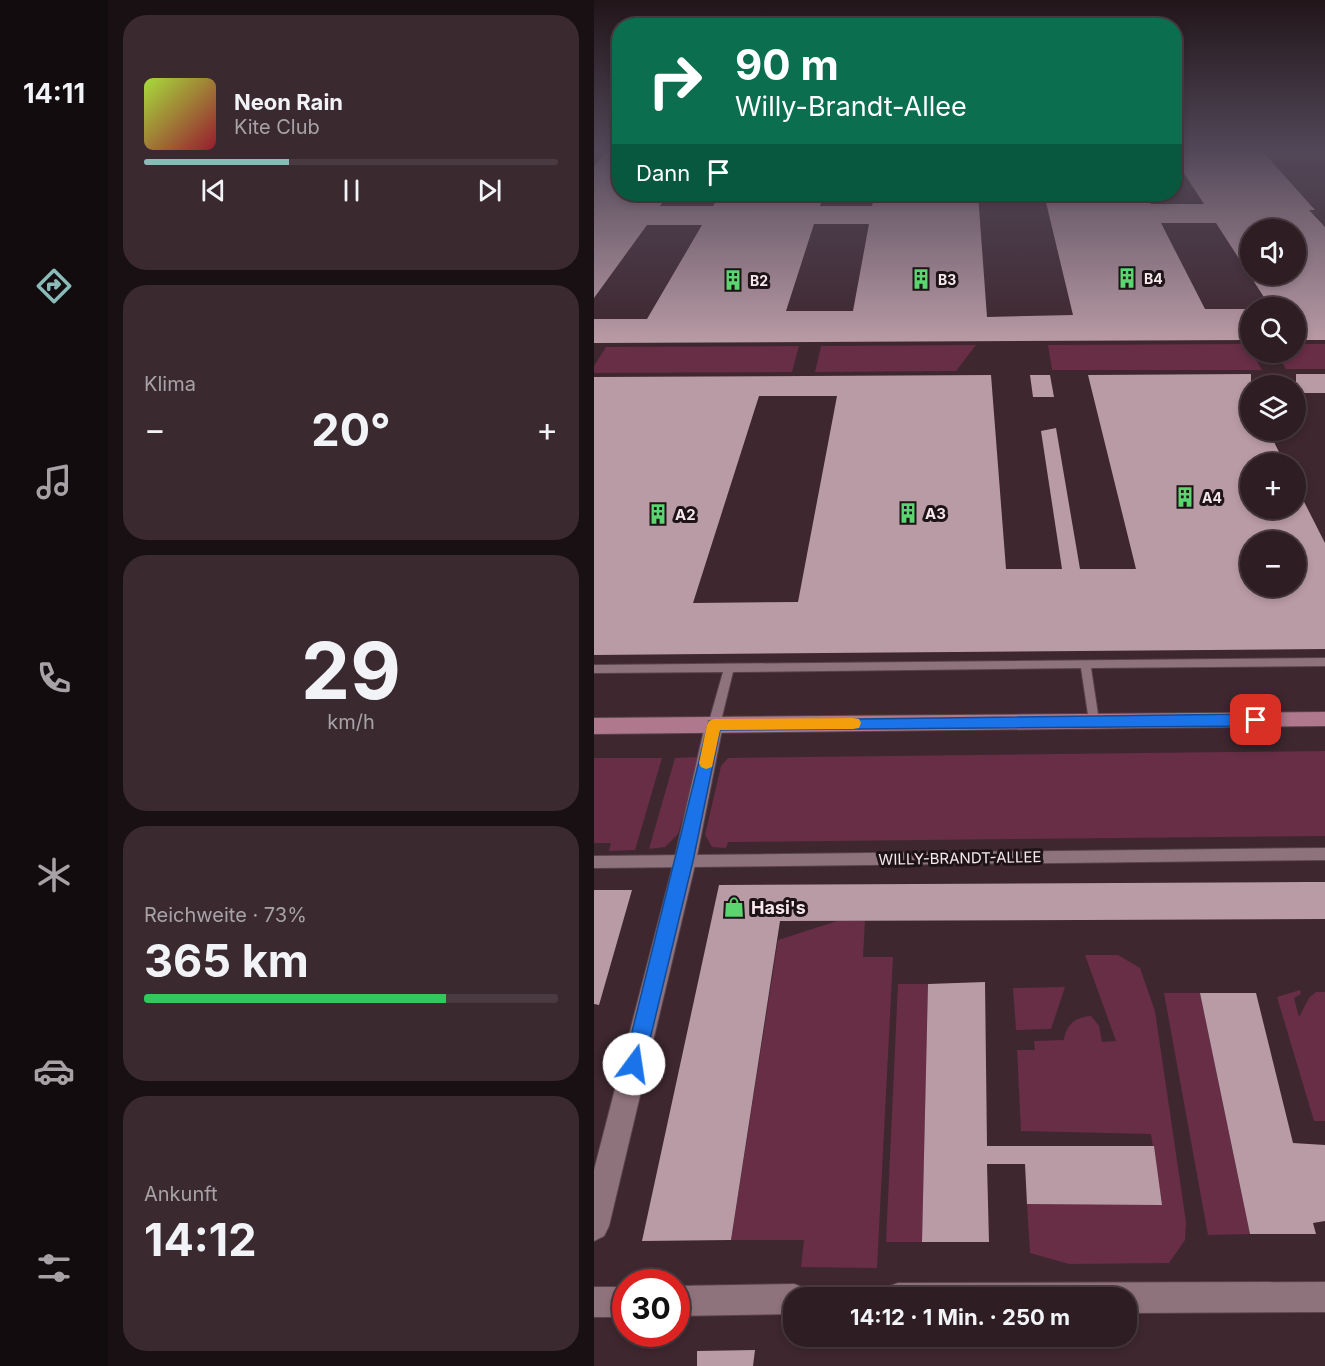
<!DOCTYPE html>
<html lang="de">
<head>
<meta charset="utf-8">
<style>
  :root { --surface:#2e1d23; --page:#3a2a30; --text:#f1f3f6; --muted:#a7a2a6; --line:#493b41; --accent:#8bbbb9 }
  body { margin:0; font-family:Inter,sans-serif; background:var(--page); color:var(--text); height:100vh; display:flex; flex-direction:column; font-size:22px; white-space:nowrap }
  * { box-sizing:border-box; margin:0 }
  p { font-size:20px; color:var(--muted) }
  .icon { flex:none; width:33px; height:33px; fill:none; stroke:currentColor; stroke-width:2; stroke-linecap:round; stroke-linejoin:round }
  .map { position:relative; flex:1; overflow:hidden }
  .sheet { display:flex; flex-direction:column; gap:15px; padding:15px; background:#191013; width:486px }
  .sheet>* { flex:none }
  .hud { position:absolute; left:18px; top:18px; width:570px; height:183px; border-radius:24px; box-shadow:0 3px 9px #0003,0 0 0 2px var(--line); background:#0b6e4f; color:#fff; overflow:hidden }
  .controls { position:absolute; left:646px; top:219px; display:grid; gap:12px }
  .controls a { display:grid; place-items:center; width:66px; height:66px; border-radius:50%; background:var(--surface); box-shadow:0 3px 9px #0003,0 0 0 2px var(--line); font-size:30px }
  .speed { position:absolute; left:18px; top:1269px; display:flex; gap:12px; font-size:30px; font-weight:700; text-align:center }
  .speed>* { display:grid; place-content:center; width:78px; height:78px; border-radius:50%; background:var(--surface); box-shadow:0 3px 9px #0003,0 0 0 2px var(--line); line-height:1 }
  .speed .limit { border:9px solid #d22; background:#fff; color:#111 }
  .pin { position:absolute; display:grid; place-items:center; width:51px; height:51px; color:#fff; margin:-26px; border-radius:12px; box-shadow:0 3px 9px #0006 }
  .me { position:absolute; width:66px; margin:-33px; rotate:14deg; stroke-linejoin:round; filter:drop-shadow(0 0 4px #0008) }
  .turn { display:flex; align-items:center; gap:21px; height:126px; padding:0 24px; font-size:27px }
  .turn .icon { width:78px; height:78px; stroke-width:2.5 }
  .turn b { display:block; font-size:42px; line-height:51px }
  .then { display:flex; align-items:center; height:57px; padding:0 24px; background:#0003; gap:12px; font-size:22px }
  .big { font-size:45px; font-weight:700; line-height:1.1 }
  .sheet .widget { flex:1; display:flex; flex-direction:column; justify-content:center; gap:9px; min-width:0; padding:0 21px; border-radius:24px; background:var(--page) }
  .sheet .dial { align-items:center; gap:0 }
  .dial b { font-size:78px; line-height:1 }
  .song { display:flex; align-items:center; gap:18px }
  .cover { width:72px; height:72px; border-radius:9px; background:linear-gradient(135deg,hsl(80 70% 55%),hsl(350 70% 35%)) }
  .played { height:6px; border-radius:3px; background:linear-gradient(90deg,var(--accent) 35%,var(--line) 35%) }
  .keys { display:flex; justify-content:space-around; direction:ltr }
  .heat { display:flex; justify-content:space-between; align-items:center; font-size:33px; direction:ltr }
  .charge { height:9px; border-radius:4px; background:linear-gradient(90deg,#34c759 73%,var(--line) 0) }
  .trip { position:absolute; left:189px; top:1287px; width:354px; height:60px; border-radius:24px; background:var(--surface); box-shadow:0 3px 9px #0003,0 0 0 2px var(--line); font-weight:700; line-height:60px; text-align:center }
  main { display:flex; flex:1; min-height:0 }
  .dock { display:flex; flex-direction:column; width:108px; justify-content:space-around; align-items:center; background:#120c0e; color:var(--muted) }
  .dock .icon { width:42px; height:42px }
  .dock .current { color:var(--accent) }
  .dock b { font-size:27px; color:var(--text) }
  .map>svg:first-child { display:block }
</style>
</head>
<body>
<main>
<nav class="dock">
<b>14:11</b>
<svg class="icon current" aria-label="directions" viewBox="0 0 24 24"><path d="M12 3l9 9-9 9-9-9zM9 14v-3h6M13 9l2 2-2 2"/></svg>
<svg class="icon" aria-label="music" viewBox="0 0 24 24"><path d="M9 18V5l10-2v13"/><circle cx="6" cy="18" r="3"/><circle cx="16" cy="16" r="3"/></svg>
<svg class="icon" aria-label="phone" viewBox="0 0 24 24"><path d="M5 4h4l2 5-3 2q2 4 5 5l2-3 5 2v4C11 20 4 13 5 4z"/></svg>
<svg class="icon" aria-label="climate" viewBox="0 0 24 24"><path d="M12 3v18M4 7l16 10M4 17L20 7"/></svg>
<svg class="icon" aria-label="car" viewBox="0 0 24 24"><path d="M5 17H2v-5l4-1 3-4h7l3 4 3 1v5h-3M9 17h6M6 11h13"/><circle cx="7" cy="17" r="2"/><circle cx="17" cy="17" r="2"/></svg>
<svg class="icon" aria-label="filters" viewBox="0 0 24 24"><path d="M4 7h16M4 17h16"/><circle cx="9" cy="7" r="2"/><circle cx="15" cy="17" r="2"/></svg>
</nav>
<section class="sheet">
<div class="widget">
<div class="song"><i class="cover"></i><div><b>Neon Rain</b><p>Kite Club</p></div></div>
<div class="played"></div>
<div class="keys"><svg class="icon" aria-label="previous" viewBox="0 0 24 24"><path d="M18 5L8 12l10 7zM5 5v14"/></svg><svg class="icon" aria-label="pause" viewBox="0 0 24 24"><path d="M8 5v14M16 5v14"/></svg><svg class="icon" aria-label="next" viewBox="0 0 24 24"><path d="M6 5l10 7-10 7zM19 5v14"/></svg></div>
</div>
<div class="widget"><p>Klima</p>
<div class="heat"><a>−</a><b class="big">20°</b><a>+</a></div>
</div>
<div class="widget dial"><b>29</b><p>km/h</p></div>
<div class="widget"><p>Reichweite · 73%</p><b class="big">365 km</b><div class="charge"></div></div>
<div class="widget"><p>Ankunft</p><b class="big">14:12</b></div>
</section>
<div class="map">
<svg width="731" height="1366" viewBox="0 0 731 1366">
  <rect width="100%" height="100%" fill="#3e272f"/>
  <g fill="#672e45">
    <polygon points="653,344 668,370 458,370 454,345"/>
    <polygon points="702,344 731,344 731,369 692,369 683,353 702,352"/>
    <polygon points="382,345 362,371 221,372 227,346"/>
    <polygon points="205,346 198,372 0,373 0,366 12,347"/>
    <polygon points="731,751 731,836 134,842 132,848 118,847 111,835 127,766 134,758"/>
    <polygon points="103,757 104,765 84,834 71,847 55,849 81,758"/>
    <polygon points="0,758 68,758 41,850 15,851 17,843 0,843"/>
    <polygon points="243,921 271,921 269,957 299,957 283,1268 207,1267 210,1240 137,1240 184,940"/>
    <path d="M491 955H524L546 968 561 1011 592 1222 591 1240 575 1263 475 1264 436 1253 433 1204H568L557 1134 427 1131 423 1050H441L440 1041 470 1040C472 1024 482 1017 497 1016L505 1026 508 1042 522 1041Z"/>
    <polygon points="304,984 334,984 328,1242 292,1242"/>
    <polygon points="471,987 457,1029 422,1030 419,988"/>
    <polygon points="706,990 707,994 700,998 705,1017 715,998 722,992 731,992 731,1121 720,1121 683,997"/>
    <polygon points="570,993 606,993 656,1234 614,1235"/>
  </g>
  <g fill="#b99ba5" fill-rule="evenodd">
    <path d="M13 152H26V194H75L66 206H119L126 194H230L226 206H278L281 194H384L393 317 479 315 450 194H552L557 204H610L580 158V152H669L721 210H715L731 227V340H702V308H677L622 223H567L611 309H657V340L0 343V319H53L108 225H53L0 298V165ZM220 224H275L259 311H192ZM657 230H702V274H657Z"/>
    <path d="M657 374V430H674L691 464H657V508H702V486L731 543V649L0 655V377L397 375 412 569H468L447 431 462 428 486 569H542L494 375ZM165 396H243L204 602 99 603ZM657 542H702V586H657Z"/>
    <rect x="702" y="374" width="29" height="19"/>
    <polygon points="436,375 456,375 460,397 439,397"/>
    <polygon points="713,882 731,882 731,919 186,921 137,1240 48,1241 125,885"/>
    <polygon points="0,890 38,890 5,1005 0,1004"/>
    <polygon points="391,982 393,1146 560,1146 568,1205 433,1204 431,1164 393,1164 395,1242 328,1242 334,984"/>
    <polygon points="606,993 662,993 699,1143 731,1145 731,1221 719,1223 722,1234 656,1234"/>
    <polygon points="161,1350 159,1366 103,1366 103,1351"/>
  </g>
  <g fill="none" stroke-linecap="round" stroke-linejoin="round">
    <g stroke="#57434a" stroke-width="2">
      <g id="lane">
        <polygon points="731,658 731,666 497,668 505,721 504,724 496,724 495,721 487,668 139,672 126,725 124,728 116,728 114,725 129,672 0,673 0,665"/>
        <polygon points="731,848 731,860 0,868 0,856"/>
      </g>
    </g>
    <g stroke="#57434a" stroke-width="2">
      <g id="street">
        <polygon points="120,717 127,720 129,725 102,861 15,1226 10,1236 0,1241 0,1170 80,861 111,725 113,720"/>
        <polygon points="731,1282 731,1312 532,1313 532,1298 289,1298 293,1287 304,1283"/>
        <polygon points="200,1284 211,1288 215,1298 200,1298 200,1314 82,1316 82,1286"/>
        <rect x="0" y="1287" width="32" height="30"/>
      </g>
    </g>
    <g stroke="#57434a" stroke-width="2">
      <polygon id="secondary" points="731,712 731,726 0,734 0,718"/>
    </g>
    <use href="#lane" fill="#8f737c" fill-rule="evenodd"/>
    <use href="#street" fill="#8f737c" fill-rule="evenodd"/>
    <use href="#secondary" fill="#af788c" fill-rule="evenodd"/>
  </g>
  <linearGradient id="sky" x2="0" y2="1"><stop stop-color="#22151a"/><stop offset="0.44" stop-color="#524758"/><stop offset="1" stop-color="#524758" stop-opacity="0"/></linearGradient>
  <rect width="731" height="343" fill="url(#sky)"/>
  <polygon fill="#1a73e8" stroke="#114b97" stroke-width="1.5" points="662,714 667,716 669,720 667,724 662,726 126,730 99,861 50,1064 47,1071 40,1074 33,1071 30,1064 115,721"/>
  <polygon fill="#f59e0b" points="259,718 265,719 267,723 265,728 259,729 126,730 118,767 112,769 107,767 105,763 113,725 115,721 120,719"/>
  <defs>
    <g id="building-bare" transform="scale(1.62)"><path d="M-4-6H4V6H1V3H-1V6H-4ZM-2.5-4.3h1.7v1.8h-1.7ZM.8-4.3h1.7v1.8H.8ZM-2.5-1h1.7V.8h-1.7ZM.8-1h1.7V.8H.8Z" fill="#5ad56f" stroke="#1e1417" stroke-width="2.5" paint-order="stroke"/></g>
    <g id="shop-bare" transform="scale(1.62)"><path d="M-5-2.5h2.3a2.7 3.5 0 0 1 5.4 0H5L5.5 6h-11ZM-1.5-2.5h3a1.5 2.3 0 0 0-3 0Z" fill="#5ad56f" stroke="#1e1417" stroke-width="2.5" paint-order="stroke"/></g>
  </defs>
  <g fill-rule="evenodd">
    <use href="#building-bare" x="533" y="278"/>
    <use href="#building-bare" x="327" y="279"/>
    <use href="#building-bare" x="139" y="280"/>
    <use href="#building-bare" x="591" y="497"/>
    <use href="#building-bare" x="314" y="513"/>
    <use href="#building-bare" x="64" y="514"/>
    <use href="#shop-bare" x="140" y="907"/>
  </g>
  <g text-anchor="middle" dominant-baseline="central" stroke-width="6" stroke-linejoin="round" paint-order="stroke">
    <g font-size="14" font-weight="bold" fill="#f8e8ed" stroke="#1e1417" text-anchor="start">
      <text x="550" y="278">B4</text>
      <text x="344" y="279">B3</text>
      <text x="156" y="280">B2</text>
      <text x="608" y="497">A4</text>
    </g>
    <g font-size="15" font-weight="bold" fill="#f8e8ed" stroke="#1e1417" text-anchor="start">
      <text x="331" y="513">A3</text>
      <text x="81" y="514">A2</text>
    </g>
    <g font-size="15" fill="#f8e8ed" stroke="#1e1417">
      <text transform="translate(366 858) rotate(-1)">WILLY-BRANDT-ALLEE</text>
    </g>
    <g font-size="18" font-weight="bold" fill="#f8e8ed" stroke="#1e1417" text-anchor="start">
      <text x="157" y="907">Hasi's</text>
    </g>
  </g>
</svg>
<div class="controls">
<a><svg class="icon" aria-label="sound" viewBox="0 0 24 24"><path d="M4 9h4l5-4v14l-5-4H4zM17 9q2 3 0 6"/></svg></a>
<a><svg class="icon" aria-label="search" viewBox="0 0 24 24"><circle cx="10" cy="10" r="6"/><path d="M15 15l6 6"/></svg></a>
<a><svg class="icon" aria-label="layers" viewBox="0 0 24 24"><path d="M12 4l9 5-9 5-9-5zM3 14l9 5 9-5"/></svg></a>
<a>+</a>
<a>−</a>
</div>
<div class="speed"><div class="limit">30</div></div>
<div class="pin" style="left:662px;top:720px;background:#d93025"><svg class="icon" aria-label="arrive" viewBox="0 0 24 24"><path d="M6 21V4h12l-3 4 3 4H6"/></svg></div>
<svg class="me" style="left:40px;top:1064px" viewBox="-20 -20 40 40"><circle r="19" fill="#fff"/><path d="M0-13L10 11 0 6-10 11z" fill="#1a73e8"/></svg>
<div class="trip">14:12 · 1 Min. · 250 m</div>
<div class="hud">
<div class="turn"><svg class="icon" aria-label="right" viewBox="0 0 24 24"><path d="M7 20v-9h11M14 6l5 5-5 5"/></svg><div><b>90 m</b>Willy-Brandt-Allee</div></div>
<div class="then">Dann<svg class="icon" aria-label="arrive" viewBox="0 0 24 24"><path d="M6 21V4h12l-3 4 3 4H6"/></svg></div>
</div>
</div>
</main>
</body>
</html>
